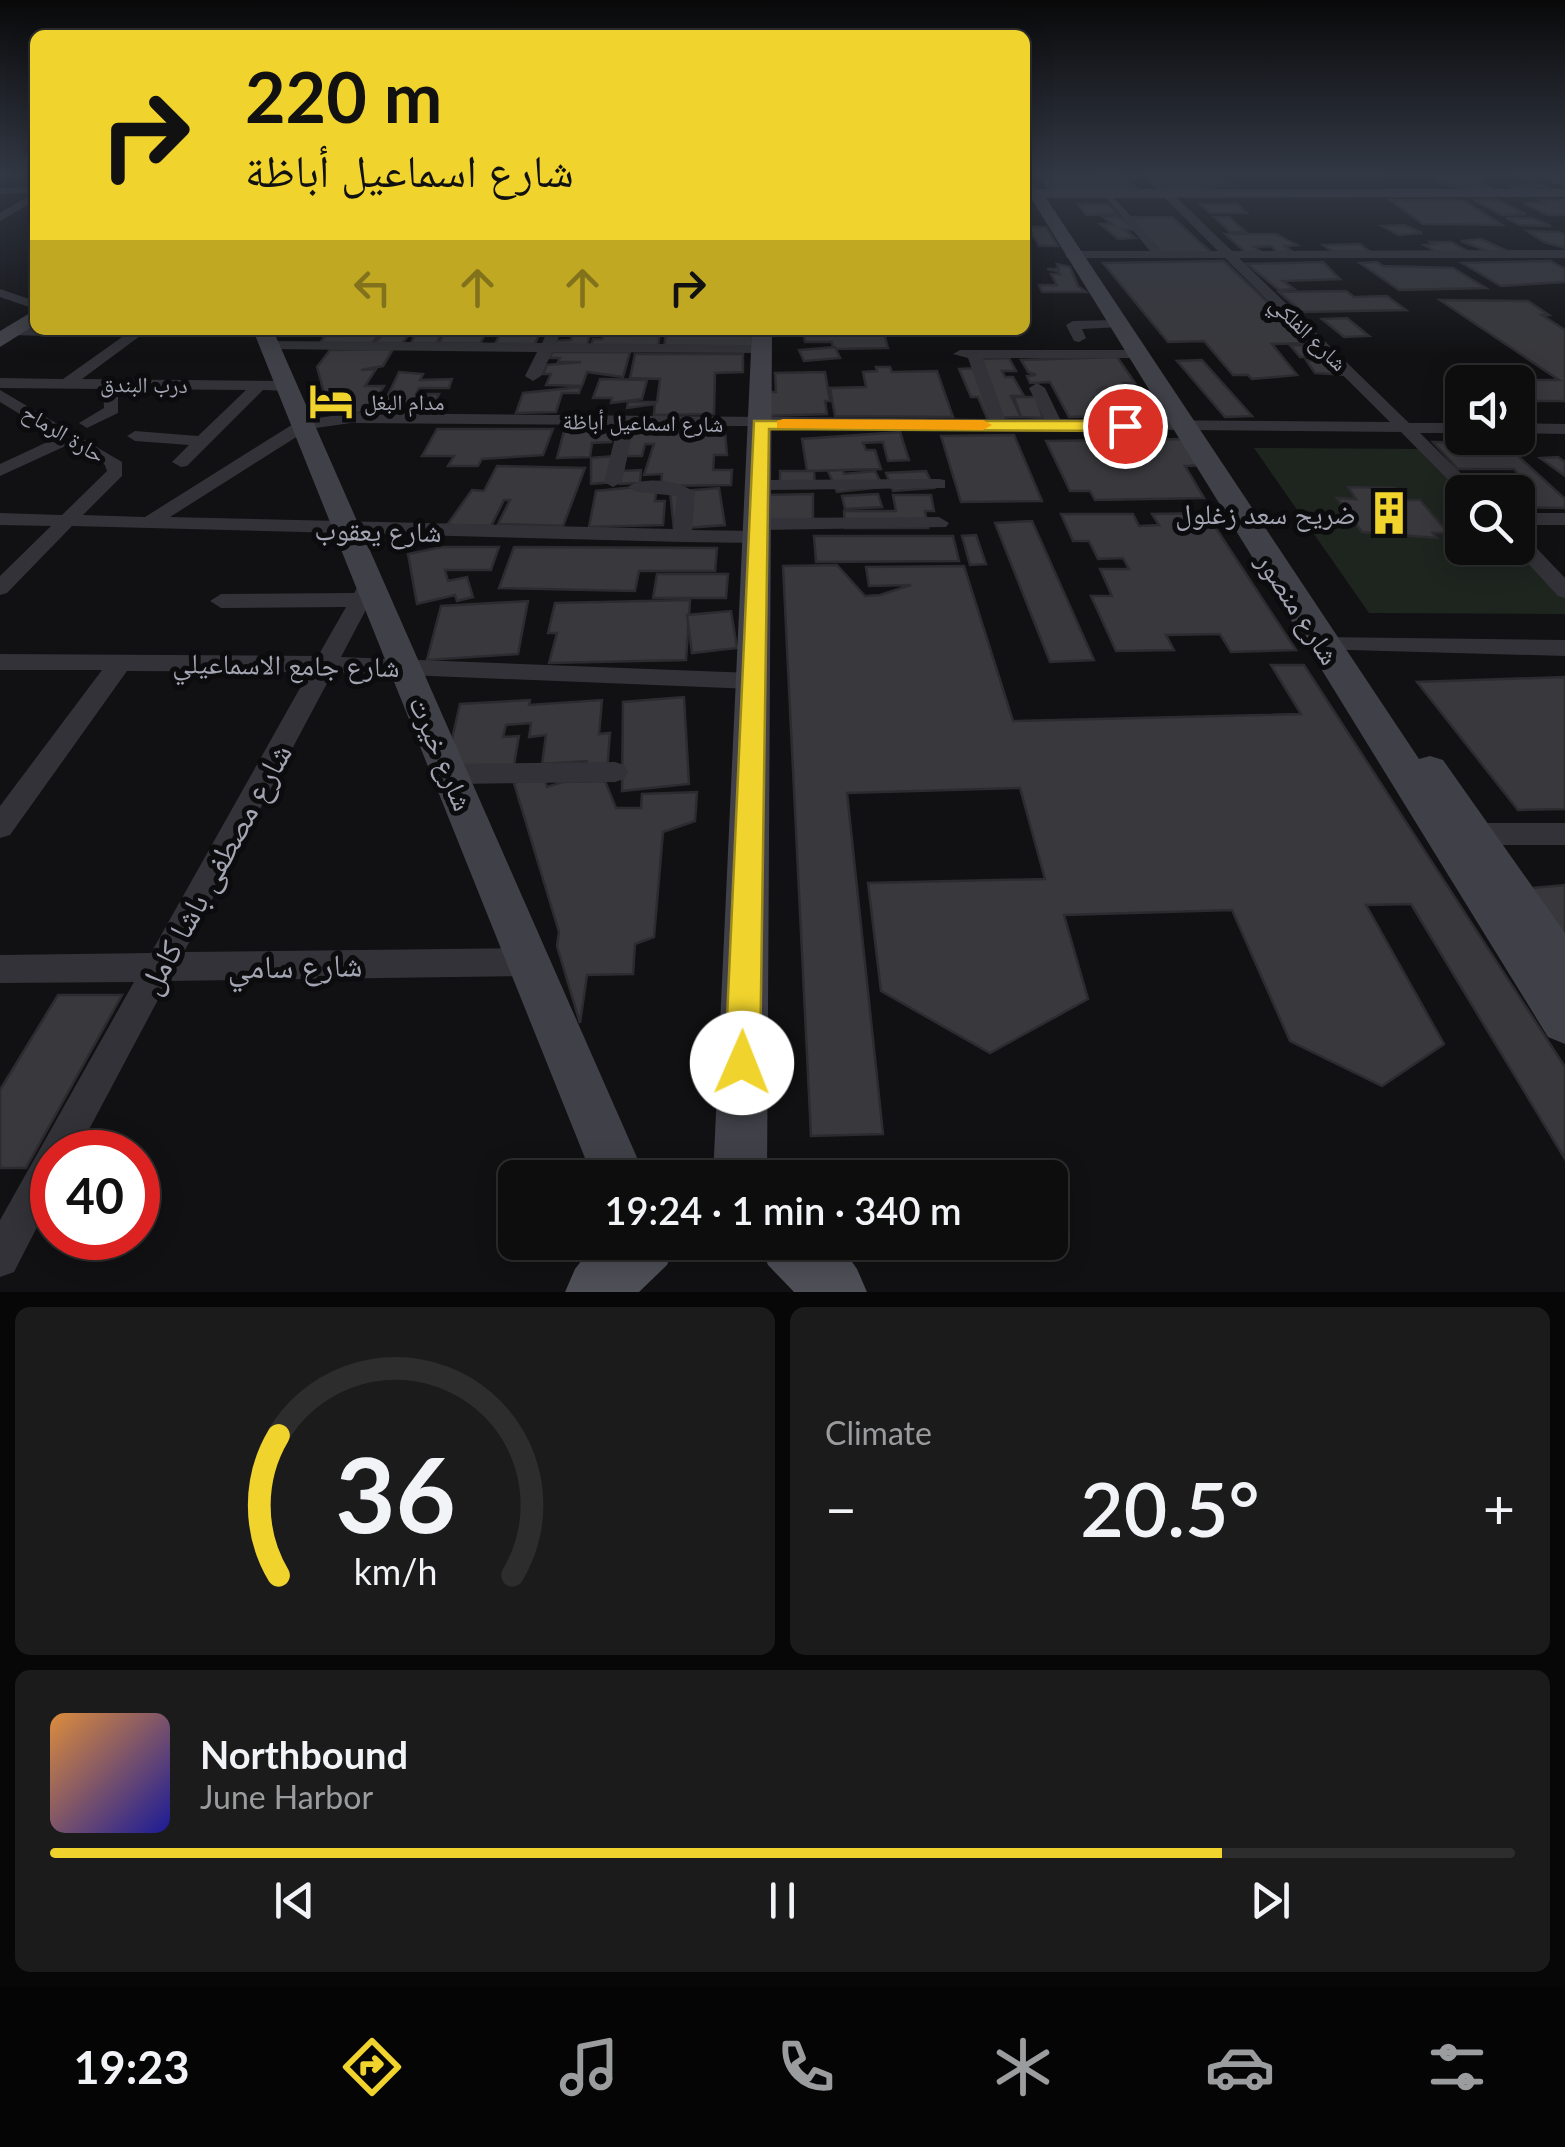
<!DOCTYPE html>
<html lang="en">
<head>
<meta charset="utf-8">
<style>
  :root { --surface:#0d0d0e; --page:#1b1b1c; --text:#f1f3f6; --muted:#9a9c9e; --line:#2d2d2e; --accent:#f0d32c }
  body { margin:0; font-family:Lato,"Noto Naskh Arabic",sans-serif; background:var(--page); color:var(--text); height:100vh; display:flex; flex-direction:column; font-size:38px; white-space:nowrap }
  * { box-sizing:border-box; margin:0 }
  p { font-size:32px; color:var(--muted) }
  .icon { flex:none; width:55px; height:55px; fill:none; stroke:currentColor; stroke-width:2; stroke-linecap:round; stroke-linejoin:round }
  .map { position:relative; height:1292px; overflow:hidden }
  .details { display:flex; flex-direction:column; gap:15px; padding:15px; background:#070708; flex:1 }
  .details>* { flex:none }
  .banner { position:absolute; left:30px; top:30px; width:1000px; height:305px; border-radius:15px; box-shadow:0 5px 25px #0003,0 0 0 2px var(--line); background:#f0d32c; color:#111; overflow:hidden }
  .controls { position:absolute; left:1445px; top:365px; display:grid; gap:20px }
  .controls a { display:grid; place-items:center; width:90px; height:90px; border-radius:15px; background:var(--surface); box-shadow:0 5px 25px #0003,0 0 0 2px var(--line); font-size:50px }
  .speed { position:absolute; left:30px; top:1130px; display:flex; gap:20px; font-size:50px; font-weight:700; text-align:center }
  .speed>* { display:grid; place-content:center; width:130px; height:130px; border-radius:50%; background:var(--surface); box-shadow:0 5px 25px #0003,0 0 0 2px var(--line); line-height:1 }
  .speed .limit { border:15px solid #d22; background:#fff; color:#111 }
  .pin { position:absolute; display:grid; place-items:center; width:85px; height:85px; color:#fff; margin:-42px; border:5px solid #fff; border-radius:50%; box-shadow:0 2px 10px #0007 }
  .me { position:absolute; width:110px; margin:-55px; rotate:1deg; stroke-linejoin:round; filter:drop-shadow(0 0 8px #0008) }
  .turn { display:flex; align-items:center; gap:35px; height:210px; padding:0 50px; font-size:45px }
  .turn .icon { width:130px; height:130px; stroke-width:2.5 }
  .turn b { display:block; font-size:70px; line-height:85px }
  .lanes { display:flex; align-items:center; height:95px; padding:0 50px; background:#0003; justify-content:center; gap:50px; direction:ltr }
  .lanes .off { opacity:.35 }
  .big { font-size:75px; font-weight:600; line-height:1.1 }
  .details .card { flex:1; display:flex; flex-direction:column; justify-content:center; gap:15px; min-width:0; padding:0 35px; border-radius:15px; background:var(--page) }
  .details .dial { align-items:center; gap:0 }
  .dial svg { height:260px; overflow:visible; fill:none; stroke:var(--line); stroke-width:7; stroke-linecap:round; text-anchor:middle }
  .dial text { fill:var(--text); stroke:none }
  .song { display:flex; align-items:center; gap:30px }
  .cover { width:120px; height:120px; border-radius:15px; background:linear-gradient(135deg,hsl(30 70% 55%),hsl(240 70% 35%)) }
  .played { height:10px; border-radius:5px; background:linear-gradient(90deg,var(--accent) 80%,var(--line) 80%) }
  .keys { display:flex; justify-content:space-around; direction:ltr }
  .heat { display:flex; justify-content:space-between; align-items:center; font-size:55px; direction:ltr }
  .details .tiles { flex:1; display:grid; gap:15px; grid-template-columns:1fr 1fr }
  .card:last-child { grid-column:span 2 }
  .trip { position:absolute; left:498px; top:1160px; width:570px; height:100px; border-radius:15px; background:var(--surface); box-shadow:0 5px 25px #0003,0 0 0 2px var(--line); font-weight:600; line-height:100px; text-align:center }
  .dock { display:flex; height:160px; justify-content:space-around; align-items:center; background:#050506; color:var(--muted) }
  .dock .icon { width:70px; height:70px }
  .dock .active { color:var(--accent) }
  .dock b { font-size:45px; color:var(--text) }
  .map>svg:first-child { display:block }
</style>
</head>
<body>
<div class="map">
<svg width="1565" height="1292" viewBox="0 0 1565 1292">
  <rect width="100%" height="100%" fill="#111113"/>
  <g fill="#1e251f">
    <polygon points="1195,174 1383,174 1390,179 1378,188 1209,187"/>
    <polygon points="1254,448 1423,449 1462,492 1462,548 1517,548 1565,597 1565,614 1369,613"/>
  </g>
  <g fill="#39393d" stroke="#2c2b2f" stroke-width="2.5">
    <polygon points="1195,174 1219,174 1234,187 1209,187"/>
    <polygon points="1097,176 1121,176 1140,190 1050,190 1040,178 1099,179"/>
    <polygon points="1151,176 1198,177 1212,190 1165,190"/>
    <polygon points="1516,176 1550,176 1565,182 1565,187 1546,178 1530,178 1551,188 1515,189 1509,186 1536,185"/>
    <polygon points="1478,177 1485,180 1474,180 1495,190 1466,190 1436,182 1449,182 1440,178"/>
    <polygon points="1390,200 1464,201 1502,225 1423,224"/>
    <polygon points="1474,200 1497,200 1526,214 1502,215"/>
    <polygon points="1541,200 1565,200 1565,215 1547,215 1524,203 1546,203"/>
    <polygon points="1078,204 1108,204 1117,214 1086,215"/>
    <polygon points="1200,204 1237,204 1247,213 1210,213"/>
    <polygon points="1118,216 1136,230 1125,230 1135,238 1118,239 1100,224 1112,224 1103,217"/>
    <polygon points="1131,217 1172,217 1212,253 1155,252"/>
    <polygon points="1214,217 1229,217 1246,232 1230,232"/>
    <polygon points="1506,218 1533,218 1551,226 1520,225"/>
    <polygon points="1404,225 1422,233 1399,235 1382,226"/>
    <polygon points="1028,227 1046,227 1058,246 1039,246"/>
    <polygon points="1527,231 1559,232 1565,235 1565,248 1544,242"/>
    <polygon points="1225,234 1276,234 1297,245 1285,246 1293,252 1277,252 1271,246 1255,247 1261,252 1245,252"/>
    <polygon points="1481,239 1507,251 1490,252 1461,241"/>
    <polygon points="1431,242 1451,242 1469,252 1439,253 1424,245 1434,244"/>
    <polygon points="1360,244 1370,252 1333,252 1323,245"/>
    <polygon points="1224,261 1311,343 1272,344 1297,375 1252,379 1248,375 1233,375 1204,341 1168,342 1103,263"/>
    <polygon points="1551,261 1565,269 1565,282 1501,286 1462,263"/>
    <polygon points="1323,262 1340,279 1283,281 1294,289 1279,290 1247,264"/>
    <polygon points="1377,262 1383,266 1453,268 1486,288 1399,290 1360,263"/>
    <polygon points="1057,264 1070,267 1078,286 1086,292 1042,292 1039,285 1057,285 1051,274 1060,274 1058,271 1047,269 1059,269"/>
    <polygon points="1346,291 1354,297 1387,296 1406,310 1302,312 1279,292"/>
    <polygon points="1440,300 1528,301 1549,315 1542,315 1565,330 1565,401 1518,401 1518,382 1487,380 1559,380"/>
    <polygon points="1347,318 1369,336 1344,337 1322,319"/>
    <polygon points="345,330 382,330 371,345 319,344 328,332"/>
    <polygon points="442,330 437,343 411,344 416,331"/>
    <polygon points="497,330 541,330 534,346 494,346 501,332"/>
    <polygon points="563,330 591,330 587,346 554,347 556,341 571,340 572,334 561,335"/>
    <polygon points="666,330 752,330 753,348 664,350"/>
    <polygon points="388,331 411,331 402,344 372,344"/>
    <polygon points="445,332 486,332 480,344 439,343"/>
    <polygon points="604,332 660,332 658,347 590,348 593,339 602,339"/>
    <polygon points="884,333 888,348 833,349 832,342 805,342 804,334"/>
    <polygon points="1290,345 1322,346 1333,357 1300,357"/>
    <polygon points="835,347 840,358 804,361 799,350"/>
    <polygon points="393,349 383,366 361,370 376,369 365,386 384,386 368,412 330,414 317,367 330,350"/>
    <polygon points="552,352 630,352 623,377 587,372 582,386 546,385 551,374 543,374 547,365 581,362 558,362 560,358 550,358"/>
    <polygon points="635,354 743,354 743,372 715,373 714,414 654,415 655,404 627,408 628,402 657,402 660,379 630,378"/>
    <polygon points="1117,357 1135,383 1124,383 1154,417 1113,418 1100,398 1095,398 1106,416 1069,417 1050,382 1030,383 1027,376 1036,375 1028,372 1021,360"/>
    <polygon points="1009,358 1016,371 1002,371 1005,377 1013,377 1024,396 1011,396 1021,417 987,418 978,397 971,397 959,369 980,368 975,359"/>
    <polygon points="1202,360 1252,416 1225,417 1177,361"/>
    <polygon points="1306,360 1338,362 1348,375 1315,373"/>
    <polygon points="876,367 890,367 892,372 937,371 953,417 835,416 830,388 866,387 863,372 877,371"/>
    <polygon points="399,372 423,374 420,380 452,379 449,388 419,388 416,394 439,394 429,413 379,414"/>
    <polygon points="825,372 830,401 825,401 827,414 764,416 763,392 776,392 775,373"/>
    <polygon points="600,379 647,380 642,399 611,403 612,398 593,398"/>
    <polygon points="581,387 579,393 562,393 556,412 516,413 523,393"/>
    <polygon points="1014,397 1036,397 1043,418 1021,417"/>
    <polygon points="437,429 553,429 543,455 482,459 478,466 448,466 454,456 422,456"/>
    <polygon points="613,429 611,442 592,443 590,457 557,458 564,431"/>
    <polygon points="631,430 725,432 727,455 714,455 713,470 732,470 731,485 661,486 662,474 644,475 654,444 645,444 642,456 625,456"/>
    <polygon points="900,432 909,460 888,461 883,442 863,443 866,450 875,450 881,469 807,471 802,439"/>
    <polygon points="1014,435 1042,501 961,502 941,436"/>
    <polygon points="1186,439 1206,465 1185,466 1204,498 1095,500 1090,491 1070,491 1046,441"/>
    <polygon points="1433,442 1504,443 1565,499 1565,508 1518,507 1518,492 1482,492 1465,475 1520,476 1514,469 1458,469"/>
    <polygon points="614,456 614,482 591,484 591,458"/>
    <polygon points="1558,457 1565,462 1565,476 1540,458"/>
    <polygon points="497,466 585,468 563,526 498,524 510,500 504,500 491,526 447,525 472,490 484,491"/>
    <polygon points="641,470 640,483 620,484 622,471"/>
    <polygon points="843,470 844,474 875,471 883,487 837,492 828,471"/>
    <polygon points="780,471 814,471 815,488 780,488"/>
    <polygon points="926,471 934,488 893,491 886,473"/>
    <polygon points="657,485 655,501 665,501 663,525 589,527 596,491"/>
    <polygon points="1348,487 1395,488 1405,500 1420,500 1448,533 1433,533 1437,538 1362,532 1337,498 1356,499"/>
    <polygon points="719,488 725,525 674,529 670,492"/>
    <polygon points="813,494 813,526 769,527 768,495"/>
    <polygon points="878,494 882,507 845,509 842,496"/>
    <polygon points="893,495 931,495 934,511 925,511 928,528 845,528 844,511 896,511"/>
    <polygon points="1206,513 1296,650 1231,652 1220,634 1166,635 1174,650 1116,651 1091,596 1112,596 1100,569 1129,569 1123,558 1098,559 1089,541 1073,541 1061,514 1133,514 1139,526 1159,525 1152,514"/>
    <polygon points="1032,521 1094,660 1050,662 995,523"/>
    <polygon points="976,535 986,564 970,565 962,536"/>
    <polygon points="814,536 953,536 959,561 816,562"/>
    <polygon points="442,547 499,547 491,570 445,570 448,581 467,577 473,597 457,601 455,595 417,604 408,554"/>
    <polygon points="514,547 717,548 715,571 639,571 635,591 499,588"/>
    <polygon points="837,565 865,596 880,595 911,585 869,586 866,567 964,566 1013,721 1301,714 1271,665 1304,665 1565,1067 1565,1159 1411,904 1366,905 1444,1044 1382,1086 1290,1041 1232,910 1064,915 1088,999 990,1053 881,991 868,883 1045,879 1020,788 847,793 883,1134 811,1136 783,566"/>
    <polygon points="657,574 728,574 726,598 653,598"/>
    <polygon points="690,600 686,660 549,663 557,633 548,633 555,603"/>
    <polygon points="528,601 518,654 427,660 441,606"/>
    <polygon points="731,611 737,648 692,653 687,615"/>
    <polygon points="1565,677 1565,809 1518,810 1417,682"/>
    <polygon points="684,697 689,784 622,791 623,702"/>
    <polygon points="530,700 529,705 602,700 599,734 610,733 607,771 585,773 587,761 542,764 546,735 529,737 531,723 506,725 503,737 519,736 514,765 445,770 460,704"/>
    <polygon points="543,774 547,787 563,782 605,781 616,808 641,808 642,794 697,792 695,821 663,832 654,937 635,944 633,974 587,975 580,1023 557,946 559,932 514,783"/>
    <polygon points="1565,885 1565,952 1512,890"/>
    <polygon points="58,995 122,995 26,1168 0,1168 0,1090"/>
  </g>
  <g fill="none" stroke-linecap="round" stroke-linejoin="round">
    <g fill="#323238" fill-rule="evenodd">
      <path d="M1141 174H1152L1232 251 1565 250V258H1239L1409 423H1462V433H1420L1480 492 1462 494 1401 432 634 425 622 482 613 487 604 482 618 425 351 423 309 429 170 517 673 529 677 496 637 492 628 487C644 476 680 480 695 493L692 530 755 531 765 537 755 543 682 542 72 526 7 593 0 595V576L51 526 0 525V513L62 515 107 471 105 465 70 444 0 476V464L58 437 0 402V390L122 462V476L83 515 145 517 298 421 351 413 989 419 968 358 953 354 960 350H1135L1142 354 1135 358H983L1005 419H1044L1029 388 1037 383 1045 388 1060 419 1113 420 1095 390 1103 385 1109 387 1130 420 1390 422 1225 258H1067L1065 255 1071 251H1150L1103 194 1108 191 1162 251H1218Z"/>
      <polygon points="1025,175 1040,192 1040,196 1032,196 1025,185"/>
      <polygon points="35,187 35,201 0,221 0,213 34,193 0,194 0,188"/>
      <polygon points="0,289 35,301 35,309 0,297"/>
      <polygon points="1116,320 1121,321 1121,327 1082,329 1086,338 1079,342 1074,341 1066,325 1073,321"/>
      <polygon points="13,328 95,330 97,333 90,337 8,335 8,329"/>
      <polygon points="132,330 148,330 82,379 287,381 295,386 287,391 263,390 187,466 181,467 172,462 189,445 135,441 127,436 135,431 198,436 246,390 118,389 118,413 87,428 79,423 104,408 103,389 0,388 0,378 63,379"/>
      <polygon points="548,330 562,330 556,343 759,345 766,349 759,353 552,352 541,376 533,381 525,376 537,352 270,349 263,345 270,341 542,343"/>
      <polygon points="616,330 635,330 628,334"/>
      <polygon points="1518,423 1565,424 1565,434 1518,433"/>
      <polygon points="939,479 945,480 945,488 758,490 749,485 758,480"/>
      <rect x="1518" y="513" width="47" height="12"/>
      <polygon points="939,517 949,523 946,527 756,530 746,524 756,518"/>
      <polygon points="1518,534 1525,536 1565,578 1565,598 1558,596 1514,548 1518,548"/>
      <polygon points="370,577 380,583 341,657 752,673 764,681 752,689 333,672 184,952 529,948 540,952 544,962 540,972 529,976 168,981 77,1152 52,1152 52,1198 14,1272 0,1277 0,1220 134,982 0,983 0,955 151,953 309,672 127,671 10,835 0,838 0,806 102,670 0,670 0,654 318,656 346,607 221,608 210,601 221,594 354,593 363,578"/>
      <polygon points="1322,637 1565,640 1565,656 1314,649 1311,644 1314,639"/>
      <polygon points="615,762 624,765 628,772 624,779 615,782 452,784 443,781 439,774 443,767 452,764"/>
      <polygon points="1473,823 1565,823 1565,845 1473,845 1463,842 1459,834 1463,826"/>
    </g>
    <g fill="#404148" fill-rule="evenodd">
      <polygon points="1025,189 1565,189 1565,197 1046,198 1419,759 1430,756 1443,760 1565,933 1565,1044 1548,1037 1031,198 1025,199"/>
      <polygon points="35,310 35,325 0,347 0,331"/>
      <polygon points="253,330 273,330 646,1178 593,1178"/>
      <polygon points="752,330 772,330 767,1178 713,1178"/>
    </g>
    <g fill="#4e4f57" fill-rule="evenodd">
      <polygon points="596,1242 676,1242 667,1265 639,1292 565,1292 575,1269"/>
      <polygon points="759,1242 838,1242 857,1269 867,1292 794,1292 768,1265"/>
    </g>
  </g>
  <linearGradient id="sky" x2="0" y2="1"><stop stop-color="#09090a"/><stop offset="0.49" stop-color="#323844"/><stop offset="1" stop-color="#323844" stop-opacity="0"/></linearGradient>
  <rect width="1565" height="355" fill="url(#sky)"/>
  <polygon fill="#f0d32c" stroke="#9c891d" stroke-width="2.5" points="754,421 1125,421 1133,426 1125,431 769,429 760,1063 755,1075 742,1080 730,1075 725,1063"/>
  <polygon fill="#f59e0b" points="783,419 983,420 992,425 983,430 777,428 777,421"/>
  <defs>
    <g id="hotel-bare" transform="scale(3.45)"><path d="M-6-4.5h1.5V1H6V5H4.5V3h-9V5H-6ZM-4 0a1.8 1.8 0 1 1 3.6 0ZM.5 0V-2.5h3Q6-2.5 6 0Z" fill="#f0d32c" stroke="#0c0c0e" stroke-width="2.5" paint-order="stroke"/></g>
    <g id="building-bare" transform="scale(3.45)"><path d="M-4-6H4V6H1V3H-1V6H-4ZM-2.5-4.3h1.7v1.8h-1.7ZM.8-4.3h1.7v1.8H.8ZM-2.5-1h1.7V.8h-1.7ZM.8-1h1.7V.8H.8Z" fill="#f0d32c" stroke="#0c0c0e" stroke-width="2.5" paint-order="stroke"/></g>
  </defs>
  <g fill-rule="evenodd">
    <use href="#hotel-bare" x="331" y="401"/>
    <use href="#building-bare" x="1389" y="513"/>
  </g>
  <g text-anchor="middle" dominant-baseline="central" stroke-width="10" stroke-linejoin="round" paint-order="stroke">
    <g font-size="22" fill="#a3a5b3" stroke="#0c0c0e">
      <text transform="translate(1309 333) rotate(44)">شارع الفلكي</text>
      <text transform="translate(144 384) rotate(1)">درب البندق</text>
      <text transform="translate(643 422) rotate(1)">شارع اسماعيل أباظة</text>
      <text transform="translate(64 433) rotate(31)">حارة الرماح</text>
    </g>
    <g font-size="22" fill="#a3a5b3" stroke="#0c0c0e" text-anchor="start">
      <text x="364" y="401">مدام البغل</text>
    </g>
    <g font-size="28" fill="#a3a5b3" stroke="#0c0c0e" text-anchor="end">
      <text x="1356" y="513">ضريح سعد زغلول</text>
    </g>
    <g font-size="28" fill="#a3a5b3" stroke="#0c0c0e">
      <text transform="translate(378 530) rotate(1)">شارع يعقوب</text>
      <text transform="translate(1299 608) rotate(57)">شارع منصور</text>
      <text transform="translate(286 664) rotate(1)">شارع جامع الاسماعيلي</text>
      <text transform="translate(442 753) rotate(67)">شارع خيرت</text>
    </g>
    <g font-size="32" fill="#a3a5b3" stroke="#0c0c0e">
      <text transform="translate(214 868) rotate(-61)">شارع مصطفى باشا كامل</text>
      <text transform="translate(295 965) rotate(-1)">شارع سامي</text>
    </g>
  </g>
</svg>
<div class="controls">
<a><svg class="icon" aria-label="sound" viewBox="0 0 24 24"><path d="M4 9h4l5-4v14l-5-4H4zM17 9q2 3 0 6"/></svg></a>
<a><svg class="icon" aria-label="search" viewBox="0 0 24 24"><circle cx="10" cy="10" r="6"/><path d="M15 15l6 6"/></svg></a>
</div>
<div class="speed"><div class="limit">40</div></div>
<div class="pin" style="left:1125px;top:426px;background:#d93025"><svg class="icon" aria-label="arrive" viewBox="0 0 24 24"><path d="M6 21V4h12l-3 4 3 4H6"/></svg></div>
<svg class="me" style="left:742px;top:1063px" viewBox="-20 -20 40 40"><circle r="19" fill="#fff"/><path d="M0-13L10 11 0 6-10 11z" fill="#f0d32c"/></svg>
<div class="trip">19:24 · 1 min · 340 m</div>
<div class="banner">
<div class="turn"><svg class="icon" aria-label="right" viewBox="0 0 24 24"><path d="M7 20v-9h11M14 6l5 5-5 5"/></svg><div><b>220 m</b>شارع اسماعيل أباظة</div></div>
<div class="lanes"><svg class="icon off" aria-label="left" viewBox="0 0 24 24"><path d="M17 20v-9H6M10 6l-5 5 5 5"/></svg><svg class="icon off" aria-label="ahead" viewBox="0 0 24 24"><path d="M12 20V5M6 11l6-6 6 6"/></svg><svg class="icon off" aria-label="ahead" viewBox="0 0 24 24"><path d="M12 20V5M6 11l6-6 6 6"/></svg><svg class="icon" aria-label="right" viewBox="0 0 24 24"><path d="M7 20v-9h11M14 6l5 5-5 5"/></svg></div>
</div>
</div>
<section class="details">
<div class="tiles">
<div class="card dial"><svg viewBox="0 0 100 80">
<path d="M14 69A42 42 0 1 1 86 69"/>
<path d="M14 69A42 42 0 0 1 14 26" stroke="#f0d32c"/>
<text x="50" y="56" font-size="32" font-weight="700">36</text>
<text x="50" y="72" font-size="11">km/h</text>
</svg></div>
<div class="card"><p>Climate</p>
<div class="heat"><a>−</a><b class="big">20.5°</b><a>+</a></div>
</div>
<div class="card">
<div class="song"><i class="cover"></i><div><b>Northbound</b><p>June Harbor</p></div></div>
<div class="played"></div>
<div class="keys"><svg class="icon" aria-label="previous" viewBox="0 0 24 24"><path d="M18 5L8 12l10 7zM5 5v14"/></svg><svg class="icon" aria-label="pause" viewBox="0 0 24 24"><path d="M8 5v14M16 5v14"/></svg><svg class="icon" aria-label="next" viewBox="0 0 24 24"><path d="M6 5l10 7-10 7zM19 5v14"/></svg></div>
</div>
</div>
</section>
<nav class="dock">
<b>19:23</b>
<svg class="icon active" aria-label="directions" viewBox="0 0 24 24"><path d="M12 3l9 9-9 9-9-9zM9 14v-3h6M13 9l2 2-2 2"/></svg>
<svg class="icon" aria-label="music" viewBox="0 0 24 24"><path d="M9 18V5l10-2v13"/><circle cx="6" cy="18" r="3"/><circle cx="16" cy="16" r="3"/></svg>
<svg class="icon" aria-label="phone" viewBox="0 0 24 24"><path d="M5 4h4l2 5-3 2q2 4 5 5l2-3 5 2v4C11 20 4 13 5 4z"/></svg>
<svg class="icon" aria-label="climate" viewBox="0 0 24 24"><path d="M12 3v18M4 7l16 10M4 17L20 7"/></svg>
<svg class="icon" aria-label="car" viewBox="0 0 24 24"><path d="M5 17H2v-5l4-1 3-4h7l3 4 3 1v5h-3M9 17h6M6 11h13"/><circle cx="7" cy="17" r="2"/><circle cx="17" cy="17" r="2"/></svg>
<svg class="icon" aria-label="filters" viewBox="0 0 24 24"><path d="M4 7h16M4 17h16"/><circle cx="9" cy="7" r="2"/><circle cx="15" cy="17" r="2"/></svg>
</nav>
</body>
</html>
